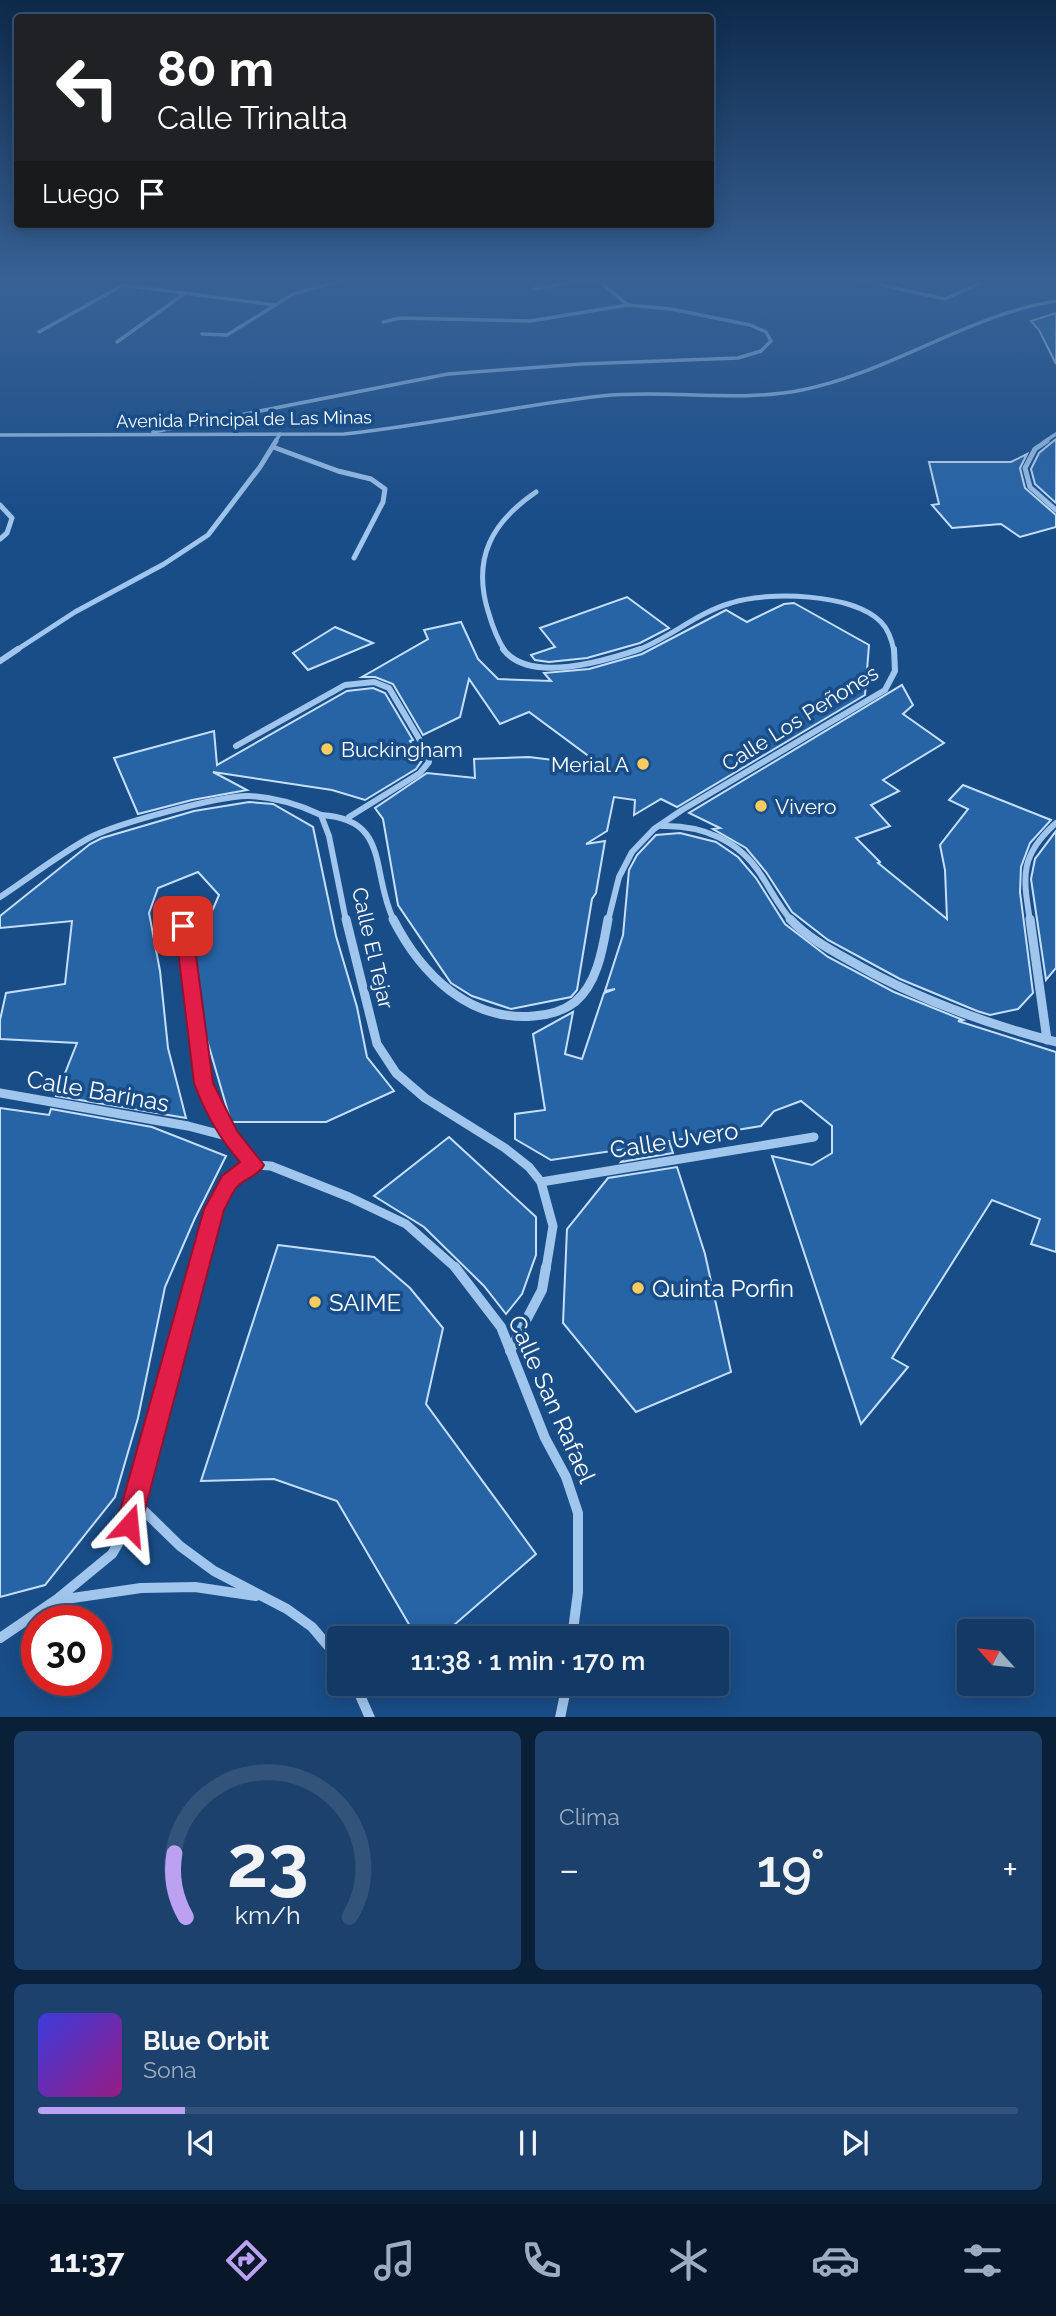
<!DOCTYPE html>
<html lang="es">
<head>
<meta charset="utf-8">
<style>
  :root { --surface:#133a66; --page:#1c416c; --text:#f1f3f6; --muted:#9dadbf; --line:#32547a; --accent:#bca0f2 }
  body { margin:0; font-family:Raleway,sans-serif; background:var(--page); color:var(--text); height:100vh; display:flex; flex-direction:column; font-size:26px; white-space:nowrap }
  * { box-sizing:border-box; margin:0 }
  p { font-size:23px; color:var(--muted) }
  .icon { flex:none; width:38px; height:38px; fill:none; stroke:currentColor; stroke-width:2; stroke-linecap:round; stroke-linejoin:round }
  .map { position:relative; height:1717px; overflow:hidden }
  .sheet { display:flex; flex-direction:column; gap:14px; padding:14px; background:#0a2038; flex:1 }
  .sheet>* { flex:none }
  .top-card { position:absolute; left:14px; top:14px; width:700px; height:214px; border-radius:7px; box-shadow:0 4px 18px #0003,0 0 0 2px var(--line); background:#202124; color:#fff; overflow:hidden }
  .needle { width:46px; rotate:297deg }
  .tools { position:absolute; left:957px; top:1619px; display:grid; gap:14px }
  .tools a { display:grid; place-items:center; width:77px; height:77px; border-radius:7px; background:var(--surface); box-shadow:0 4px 18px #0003,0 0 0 2px var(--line); font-size:35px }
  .speed { position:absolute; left:21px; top:1605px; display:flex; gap:14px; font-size:35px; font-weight:700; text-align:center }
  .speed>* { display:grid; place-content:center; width:91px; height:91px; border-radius:50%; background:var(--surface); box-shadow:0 4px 18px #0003,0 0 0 2px var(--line); line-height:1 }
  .speed .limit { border:10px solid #d22; background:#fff; color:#111 }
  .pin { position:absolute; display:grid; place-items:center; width:60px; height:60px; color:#fff; margin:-30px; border-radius:14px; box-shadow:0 4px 10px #0006 }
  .me { position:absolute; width:77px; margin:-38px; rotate:18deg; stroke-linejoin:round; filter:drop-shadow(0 0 5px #0008) }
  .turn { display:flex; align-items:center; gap:24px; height:147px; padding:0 28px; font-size:32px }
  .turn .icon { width:91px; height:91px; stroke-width:2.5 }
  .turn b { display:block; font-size:49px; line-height:60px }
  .then { display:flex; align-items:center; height:66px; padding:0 28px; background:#0003; gap:14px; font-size:26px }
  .big { font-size:52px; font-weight:600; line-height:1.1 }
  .sheet .tile { flex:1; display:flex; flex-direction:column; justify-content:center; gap:10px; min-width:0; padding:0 24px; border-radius:10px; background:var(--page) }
  .sheet .dial { align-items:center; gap:0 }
  .dial svg { height:182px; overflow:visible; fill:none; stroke:var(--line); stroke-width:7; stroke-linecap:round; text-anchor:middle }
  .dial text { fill:var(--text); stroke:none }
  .song { display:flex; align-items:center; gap:21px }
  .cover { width:84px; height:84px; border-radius:10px; background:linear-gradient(135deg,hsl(240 70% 55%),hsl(310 70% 35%)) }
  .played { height:7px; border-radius:4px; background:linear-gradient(90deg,var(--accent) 15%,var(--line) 15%) }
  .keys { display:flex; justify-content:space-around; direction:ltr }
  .heat { display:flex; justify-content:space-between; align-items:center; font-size:38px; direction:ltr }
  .sheet .tiles { flex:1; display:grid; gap:14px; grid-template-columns:1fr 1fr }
  .tile:last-child { grid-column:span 2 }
  .trip { position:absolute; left:327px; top:1626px; width:402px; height:70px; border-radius:7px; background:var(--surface); box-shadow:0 4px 18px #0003,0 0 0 2px var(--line); font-weight:600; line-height:70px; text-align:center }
  .tabs { display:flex; height:112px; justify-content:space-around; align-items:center; background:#081729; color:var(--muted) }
  .tabs .icon { width:49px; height:49px }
  .tabs .on { color:var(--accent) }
  .tabs b { font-size:32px; color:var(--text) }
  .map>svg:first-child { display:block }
</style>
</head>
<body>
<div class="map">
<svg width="1056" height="1718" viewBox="0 0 1056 1718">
  <rect width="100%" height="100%" fill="#194d88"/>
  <g fill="#2764a6" stroke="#c6dff9" stroke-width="2">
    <polygon points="1056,313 1056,364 1039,330 1031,321"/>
    <polygon points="1056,439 1056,503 1035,484 1031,469 1039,453"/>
    <polygon points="1027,454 1020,468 1025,488 1056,515 1056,527 1020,537 1001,524 952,528 932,505 939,504 929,462 1011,462"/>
    <polygon points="627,597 669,628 640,643 587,658 549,662 535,660 531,655 555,647 540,628"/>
    <polygon points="794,603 869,645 865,695 677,807 661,799 634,815 635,800 614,797 607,831 586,844 605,841 596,893 592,899 577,990 571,997 511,1009 472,996 451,983 398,905 383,819 375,808 427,773 475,778 474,759 529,757 602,766 529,712 500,724 469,679 460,717 423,735 393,684 375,677 362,677 428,639 424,630 461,622 478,659 498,679 551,681 544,673 589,669 642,654 726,610 747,622 784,604"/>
    <polygon points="335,627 373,643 308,670 293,653"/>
    <polygon points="902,685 913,705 903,714 944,743 883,780 899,791 871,805 890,826 856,838 880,862 878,863 947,919 945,870 940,845 968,809 949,800 963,785 1051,820 1030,843 1021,867 1020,892 1033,993 1018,1009 990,1015 977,1011 900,979 828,940 792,912 766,872 746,848 713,829 720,828 689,813"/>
    <polygon points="373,688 385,693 413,740 410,741 420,759 415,761 421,762 416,769 365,800 332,790 213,772 247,790 192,800 138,814 114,758 214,731 217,765 347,691"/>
    <polygon points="249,802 273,804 313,827 336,936 357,1007 367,1057 394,1091 326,1122 231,1122 205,1033 191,925 213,909 219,895 198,872 158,888 149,913 160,971 168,1048 186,1118 56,1096 77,1043 0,1039 0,1020 6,993 65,984 72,921 0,928 0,916 90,844 102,838 194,811"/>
    <polygon points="1056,831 1056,968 1046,980 1031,879 1035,859"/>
    <polygon points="680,833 716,842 738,857 756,878 785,924 828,957 894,992 963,1020 958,1021 1056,1052 1056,1252 1031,1244 1040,1219 992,1200 892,1358 908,1367 861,1424 772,1156 812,1165 832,1153 832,1126 801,1101 774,1111 761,1126 669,1141 673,1153 621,1162 632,1148 551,1160 515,1139 515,1114 545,1110 533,1034 573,1012 565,1054 582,1059 604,993 615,989 605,991 623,935 629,870 637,855 656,835"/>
    <polygon points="0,1108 49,1115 51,1109 152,1127 226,1156 195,1218 165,1287 138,1418 115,1497 45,1585 0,1597"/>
    <polygon points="449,1137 536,1217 536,1255 522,1294 506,1314 484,1286 424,1227 374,1196"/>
    <polygon points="677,1167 705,1254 731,1372 636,1412 563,1323 567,1229 608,1178"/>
    <polygon points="278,1245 374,1257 410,1288 443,1328 426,1404 536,1554 439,1638 417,1638 337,1501 274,1479 201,1481"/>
  </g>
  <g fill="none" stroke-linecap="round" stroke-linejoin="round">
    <g stroke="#a1c6ed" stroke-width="3.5">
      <polyline points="859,280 945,299 986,280"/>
      <polyline points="534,289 583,280 600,282 628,305"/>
      <polyline points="39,332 123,285 275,305"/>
      <polyline points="202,334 227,335 293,294 343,280"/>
      <polyline points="117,342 184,294"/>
      <polyline points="153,432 448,374 581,364 738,358 761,351 771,341 766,332 750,325 671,309 628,305 530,321 400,318 383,322"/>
      <path d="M0 435 344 434C430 425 515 406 601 396 667 389 736 403 802 390 891 372 968 315 1056 301"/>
      <polyline points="275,442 280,434"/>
      <polyline points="1044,442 1056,434"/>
    </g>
    <g stroke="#a1c6ed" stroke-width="5">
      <polyline points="1047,441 1035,449 1025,468 1030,487 1056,510"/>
      <polyline points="273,447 338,471 371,479 385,489 383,502 354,558"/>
      <polyline points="0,505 12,518 7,533 0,539"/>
      <polyline points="15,651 75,612 164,564 208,535 260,467 276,441"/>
      <path d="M505 651C497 639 492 625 488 611 472 558 492 522 536 492"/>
      <path d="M635 651C669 639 696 613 731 603 767 591 853 593 881 622 889 630 892 641 894 651"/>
    </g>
    <g stroke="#a1c6ed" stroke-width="6">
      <path d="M503 649C529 684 605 661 640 649"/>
      <polyline points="0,661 18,649"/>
      <polyline points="236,746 345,685 374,682 389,688 427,752 429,762 420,773 349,817"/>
      <path d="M321 815C391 819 370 872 394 921"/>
      <path d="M662 826C702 825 739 840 761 875 771 890 779 907 792 921"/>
      <path d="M0 897C29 878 58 855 89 838 115 824 221 795 249 796 275 797 298 804 321 815L329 836 346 921"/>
      <polyline points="186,921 194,904"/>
      <polyline points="608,921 619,877 632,852 654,829 682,810 885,690 895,671 894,649"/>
      <path d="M1030 921C1023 876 1019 856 1056 823"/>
    </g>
    <g stroke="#a1c6ed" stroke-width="9">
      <polyline points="186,919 183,926 204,1083 225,1126 254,1165"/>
      <polyline points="346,919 377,1044 396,1073 425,1098 505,1148 529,1167 541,1182 553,1226 546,1269"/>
      <path d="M393 919C421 974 469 1022 534 1016 548 1015 563 1011 575 1002 598 983 603 947 608 919"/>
      <path d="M790 919C806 936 827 948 847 959 912 997 983 1023 1056 1042"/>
      <polyline points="1030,919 1047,1040"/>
      <polyline points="0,1093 188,1126 230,1137"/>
      <polyline points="541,1182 814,1137"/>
      <polyline points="198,1269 214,1209 229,1182 240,1171 254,1165 271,1166 349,1197 406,1224 457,1269"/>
    </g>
    <g stroke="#a1c6ed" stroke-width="10">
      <polyline points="455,1267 501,1327 545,1438 566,1477 578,1513 578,1592 572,1638"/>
      <polyline points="510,1351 542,1290 546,1267"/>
      <polyline points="136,1503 180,1546 214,1571 287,1609 312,1627 340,1660"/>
      <polyline points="59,1600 141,1588 195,1587 256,1596"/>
      <polyline points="0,1638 56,1600 112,1554 129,1525 198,1267"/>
      <polyline points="355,1684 370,1718"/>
      <polyline points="560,1718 567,1684"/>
    </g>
  </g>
  <linearGradient id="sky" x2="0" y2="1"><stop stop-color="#0e2a4b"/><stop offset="0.54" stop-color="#386296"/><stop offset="1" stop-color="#386296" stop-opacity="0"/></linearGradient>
  <rect width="1056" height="520" fill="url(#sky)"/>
  <path fill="#e11d48" stroke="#92132f" stroke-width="2" d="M183 920 192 926 213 1083 237 1131 264 1165C259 1176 244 1178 236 1188 231 1195 228 1203 224 1210L141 1525 138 1534 129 1537 120 1534 116 1525 204 1209 222 1176 240 1162C219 1138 205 1113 194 1083L175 926Z"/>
  <g fill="#ffcb5d" stroke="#194d88" stroke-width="2.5">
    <circle cx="327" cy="749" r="7"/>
    <circle cx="643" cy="764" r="7"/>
    <circle cx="761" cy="806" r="7"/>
    <circle cx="638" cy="1288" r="7"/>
    <circle cx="315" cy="1302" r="7"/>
  </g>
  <g text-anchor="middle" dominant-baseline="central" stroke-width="7" stroke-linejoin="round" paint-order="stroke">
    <g font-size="18" fill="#fff" stroke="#194d88">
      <text transform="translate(244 419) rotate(-1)">Avenida Principal de Las Minas</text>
    </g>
    <g font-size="21" fill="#fff" stroke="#194d88">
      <text transform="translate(800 718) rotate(-32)">Calle Los Peñones</text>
      <text transform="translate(373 948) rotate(77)">Calle El Tejar</text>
    </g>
    <g font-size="21" fill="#fff" stroke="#194d88" text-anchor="start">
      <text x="341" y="749">Buckingham</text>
      <text x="629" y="764" text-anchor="end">Merial A</text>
      <text x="775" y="806">Vivero</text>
    </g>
    <g font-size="24" fill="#fff" stroke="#194d88">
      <text transform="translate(98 1091) rotate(10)">Calle Barinas</text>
      <text transform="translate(674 1140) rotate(-9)">Calle Uvero</text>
      <text transform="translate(552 1399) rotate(66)">Calle San Rafael</text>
    </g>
    <g font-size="24" fill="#fff" stroke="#194d88" text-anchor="start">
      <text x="652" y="1288">Quinta Porfin</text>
      <text x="329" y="1302">SAIME</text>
    </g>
  </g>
</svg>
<div class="tools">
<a><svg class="needle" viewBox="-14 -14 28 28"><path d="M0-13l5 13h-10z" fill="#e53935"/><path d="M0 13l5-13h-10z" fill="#9dadbf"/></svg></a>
</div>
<div class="speed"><div class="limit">30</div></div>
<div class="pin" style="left:183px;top:926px;background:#d93025"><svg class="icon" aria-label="arrive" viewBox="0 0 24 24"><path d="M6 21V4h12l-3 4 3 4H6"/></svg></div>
<svg class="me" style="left:129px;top:1525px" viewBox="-20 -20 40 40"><path d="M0-17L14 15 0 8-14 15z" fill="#e11d48" stroke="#fff" stroke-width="4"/></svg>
<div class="trip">11:38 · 1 min · 170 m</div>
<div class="top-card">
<div class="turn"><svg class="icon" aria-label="left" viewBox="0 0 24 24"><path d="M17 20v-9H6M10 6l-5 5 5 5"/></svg><div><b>80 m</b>Calle Trinalta</div></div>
<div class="then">Luego<svg class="icon" aria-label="arrive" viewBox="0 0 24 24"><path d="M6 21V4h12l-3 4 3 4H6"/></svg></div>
</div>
</div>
<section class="sheet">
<div class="tiles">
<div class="tile dial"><svg viewBox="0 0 100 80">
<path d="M14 69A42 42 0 1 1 86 69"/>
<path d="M14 69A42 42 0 0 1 9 41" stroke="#bca0f2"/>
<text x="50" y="56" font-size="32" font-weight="700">23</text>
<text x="50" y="72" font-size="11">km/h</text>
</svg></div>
<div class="tile"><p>Clima</p>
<div class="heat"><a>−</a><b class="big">19°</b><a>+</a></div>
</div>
<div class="tile">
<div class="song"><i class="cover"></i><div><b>Blue Orbit</b><p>Sona</p></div></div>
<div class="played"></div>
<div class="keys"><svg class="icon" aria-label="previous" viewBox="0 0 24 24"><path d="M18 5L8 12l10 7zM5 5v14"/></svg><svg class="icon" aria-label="pause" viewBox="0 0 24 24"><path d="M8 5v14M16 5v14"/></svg><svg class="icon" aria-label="next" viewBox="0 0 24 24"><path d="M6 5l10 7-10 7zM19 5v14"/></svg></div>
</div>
</div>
</section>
<nav class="tabs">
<b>11:37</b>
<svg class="icon on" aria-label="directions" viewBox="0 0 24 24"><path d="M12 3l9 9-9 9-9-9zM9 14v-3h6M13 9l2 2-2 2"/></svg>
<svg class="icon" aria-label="music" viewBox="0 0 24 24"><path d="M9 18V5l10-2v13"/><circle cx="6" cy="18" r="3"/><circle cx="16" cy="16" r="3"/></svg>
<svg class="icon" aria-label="phone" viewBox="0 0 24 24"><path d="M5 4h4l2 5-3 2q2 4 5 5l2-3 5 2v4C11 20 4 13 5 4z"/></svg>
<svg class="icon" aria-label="climate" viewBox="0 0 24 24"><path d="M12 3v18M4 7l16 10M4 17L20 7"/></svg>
<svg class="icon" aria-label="car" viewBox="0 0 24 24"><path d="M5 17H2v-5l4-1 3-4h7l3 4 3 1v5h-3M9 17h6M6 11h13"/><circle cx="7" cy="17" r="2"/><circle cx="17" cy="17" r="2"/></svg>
<svg class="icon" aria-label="filters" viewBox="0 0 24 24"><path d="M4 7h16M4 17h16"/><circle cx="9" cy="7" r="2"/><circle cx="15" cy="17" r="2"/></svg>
</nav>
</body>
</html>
